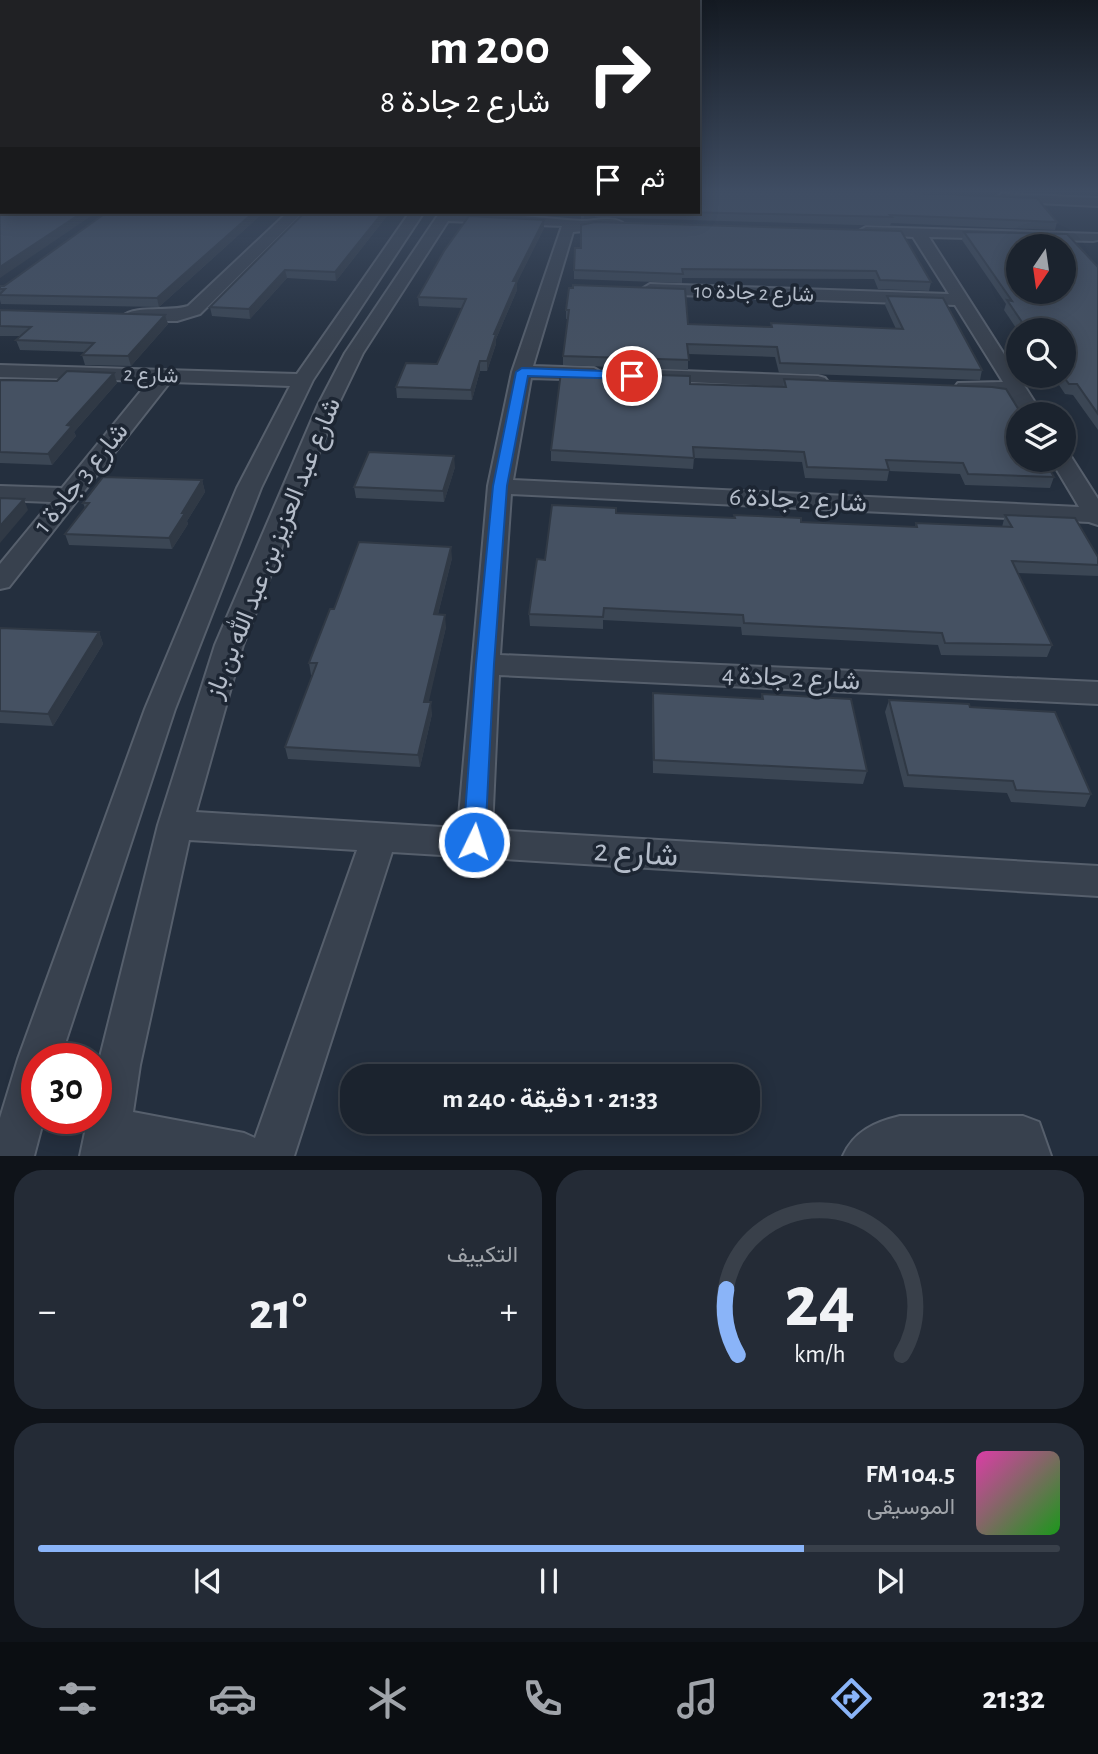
<!DOCTYPE html>
<html lang="ar">
<head>
<meta charset="utf-8">
<style>
  :root { --surface:#1b232e; --page:#242b36; --text:#f1f3f6; --muted:#a0a4aa; --line:#39404a; --accent:#8ab4f8 }
  body { margin:0; font-family:"Alegreya Sans",Vazirmatn,sans-serif; background:var(--page); color:var(--text); direction:rtl; height:100vh; display:flex; flex-direction:column; font-size:26px; white-space:nowrap }
  * { box-sizing:border-box; margin:0 }
  p { font-size:23px; color:var(--muted) }
  .icon { flex:none; width:38px; height:38px; fill:none; stroke:currentColor; stroke-width:2; stroke-linecap:round; stroke-linejoin:round }
  .map { position:relative; height:1156px; overflow:hidden; direction:ltr }
  .side { display:flex; flex-direction:column; gap:14px; padding:14px; background:#0f1319; flex:1 }
  .side>* { flex:none }
  .hud { position:absolute; left:0px; top:0px; width:700px; height:214px; box-shadow:0 4px 18px #0003,0 0 0 2px var(--line); direction:rtl; background:#202124; color:#fff; overflow:hidden }
  .needle { width:46px; rotate:193deg }
  .controls { position:absolute; left:1006px; top:234px; display:grid; gap:14px }
  .controls a { display:grid; place-items:center; width:70px; height:70px; border-radius:50%; background:var(--surface); box-shadow:0 4px 18px #0003,0 0 0 2px var(--line); font-size:35px }
  .speed { position:absolute; left:21px; top:1043px; display:flex; gap:14px; font-size:35px; font-weight:700; text-align:center }
  .speed>* { display:grid; place-content:center; width:91px; height:91px; border-radius:50%; background:var(--surface); box-shadow:0 4px 18px #0003,0 0 0 2px var(--line); line-height:1 }
  .speed .limit { border:10px solid #d22; background:#fff; color:#111 }
  .pin { position:absolute; display:grid; place-items:center; width:60px; height:60px; color:#fff; margin:-30px; border:4px solid #fff; border-radius:50%; box-shadow:0 2px 7px #0007 }
  .me { position:absolute; width:77px; margin:-38px; rotate:4deg; stroke-linejoin:round; filter:drop-shadow(0 0 5px #0008) }
  .turn { display:flex; align-items:center; gap:24px; height:147px; padding:0 35px; font-size:32px }
  .turn .icon { width:91px; height:91px; stroke-width:2.5 }
  .turn b { display:block; font-size:49px; line-height:60px }
  .then { display:flex; align-items:center; height:66px; padding:0 35px; background:#0003; gap:14px; font-size:26px }
  .big { font-size:52px; font-weight:600; line-height:1.1 }
  .side .widget { flex:1; display:flex; flex-direction:column; justify-content:center; gap:10px; min-width:0; padding:0 24px; border-radius:28px; background:var(--page) }
  .side .dial { align-items:center; gap:0 }
  .dial svg { height:182px; overflow:visible; fill:none; stroke:var(--line); stroke-width:7; stroke-linecap:round; text-anchor:middle }
  .dial text { fill:var(--text); stroke:none }
  .song { display:flex; align-items:center; gap:21px }
  .cover { width:84px; height:84px; border-radius:10px; background:linear-gradient(135deg,hsl(320 70% 55%),hsl(120 70% 35%)) }
  .played { height:7px; border-radius:4px; background:linear-gradient(90deg,var(--accent) 75%,var(--line) 75%) }
  .keys { display:flex; justify-content:space-around; direction:ltr }
  .heat { display:flex; justify-content:space-between; align-items:center; font-size:38px; direction:ltr }
  .side .tiles { flex:1; display:grid; gap:14px; grid-template-columns:1fr 1fr }
  .widget:last-child { grid-column:span 2 }
  .trip { position:absolute; left:340px; top:1064px; width:420px; height:70px; border-radius:28px; background:var(--surface); box-shadow:0 4px 18px #0003,0 0 0 2px var(--line); font-weight:600; line-height:70px; text-align:center; direction:rtl }
  .dock { display:flex; height:112px; justify-content:space-around; align-items:center; background:#0b0e12; color:var(--muted) }
  .dock .icon { width:49px; height:49px }
  .dock .current { color:var(--accent) }
  .dock b { font-size:32px; color:var(--text) }
  .map>svg:first-child { display:block }
</style>
</head>
<body>
<div class="map">
<svg width="1098" height="1156" viewBox="0 0 1098 1156">
  <rect width="100%" height="100%" fill="#242f3e"/>
  <g fill="none" stroke-linecap="round" stroke-linejoin="round">
    <g stroke="#565f6c" stroke-width="4">
      <g id="minor">
        <polygon points="1002,194 1098,198 1098,206 997,201 995,198"/>
        <path d="M288 212H303L200 314 177 321H132L123 316C134 305 171 312 188 306Z"/>
        <polygon points="410,212 424,212 313,380 261,488 175,709 60,1059 37,1059 37,1118 44,1118 34,1156 0,1156 0,1118 18,1059 145,709 237,488 290,386 170,382 9,587 0,589 0,564 51,502 0,500 0,486 62,488 149,381 0,377 0,365 297,374"/>
        <path d="M440 212C483 210 535 218 582 221 595 221 614 215 624 224L617 228 573 232 533 366 594 368 604 374 594 380 531 378 513 480 1079 507 1051 460H1064V454L1070 455 1098 499V525L1089 522 511 494 500 655 1098 682V704L499 675 492 830 1098 866V896L392 852 294 1156H80L88 1118H96L98 1065 158 825 215 645 318 405 345 353ZM448 221 562 226 512 372 488 486 458 828 196 812 243 645 338 405 363 353ZM189 840 357 850 255 1138 244 1133 133 1112 140 1065Z"/>
        <polygon points="866,227 1098,234 1098,240 1093,241 929,237 1043,415 1022,415 1010,395 958,391 955,387 958,383 1003,382 955,305 650,294 642,289 650,284 949,294 913,237 861,234 859,231"/>
        <polygon points="654,370 818,376 825,378 828,382 825,386 818,388 647,380 644,376 647,372"/>
        <path d="M900 1116H1023L1039 1122 1051 1156H843C854 1131 875 1122 900 1116Z"/>
      </g>
    </g>
    <use href="#minor" fill="#38414e" fill-rule="evenodd"/>
  </g>
  <g fill="#3b4654">
    <polygon points="698,192 1057,222 1055,230 891,223 890,226 595,217 581,219 581,212 698,212"/>
    <polygon points="107,212 264,212 159,307 1,304 0,300 0,289"/>
    <polygon points="305,212 390,212 336,281 287,278 250,319 212,316 210,307"/>
    <polygon points="503,212 553,212 552,214"/>
    <polygon points="544,228 517,282 517,290 496,339 496,344 487,371 480,371 472,400 397,398 396,387 437,364 462,308 419,306 418,297"/>
    <polygon points="901,231 931,282 929,291 878,289 874,279 682,278 682,283 574,279 574,270"/>
    <polygon points="964,232 1098,267 1098,430 1073,395 1065,394 1053,376 1064,376 1064,331 1018,331 1004,310 1006,304 962,240"/>
    <polygon points="887,296 982,370 980,380 779,373 775,357 688,354 688,370 563,365 563,356 568,319 566,319 566,310 688,324 771,327 771,323 896,329 885,305"/>
    <polygon points="0,310 165,315 168,324 131,366 85,365 82,355 85,352 20,350 16,340 20,336 0,336"/>
    <polygon points="114,373 117,383 74,432 76,436 52,465 0,463 0,380 57,381"/>
    <polygon points="784,379 1018,415 1018,460 1054,477 1050,488 965,485 960,474 889,471 887,481 805,478 802,462 694,458 693,469 551,461 551,450 690,384 783,387"/>
    <polygon points="455,467 444,502 356,498 354,487"/>
    <polygon points="202,480 205,492 187,521 188,524 172,549 69,545 65,534 85,508 83,503"/>
    <polygon points="616,513 734,518 734,515 801,522 915,527 916,523 1002,527 1005,515 1098,557 1098,576 1017,573 1052,645 1047,657 941,655 938,645 742,635 741,627 603,620 603,629 530,626 529,614 545,560"/>
    <polygon points="452,558 438,614 446,627 428,702 432,714 420,767 288,759 285,747 313,675 311,675 309,663 334,609"/>
    <polygon points="0,628 99,632 103,644 53,726 0,723"/>
    <polygon points="653,693 761,699 762,694 867,771 863,784 653,773 652,706"/>
    <polygon points="889,700 970,707 1091,794 1085,807 1011,802 1007,793 904,787 885,712"/>
  </g>
  <g fill="#303945">
    <polygon points="83,212 97,212 0,278 0,267"/>
    <polygon points="254,212 264,212 159,307 157,298"/>
    <polygon points="383,212 390,212 336,281 335,272"/>
    <polygon points="584,212 595,212 595,217 584,219"/>
    <polygon points="544,220 544,228 517,282 517,290 496,339 496,344 487,371 487,361 494,334 513,281"/>
    <polygon points="285,270 287,278 250,319 249,309"/>
    <polygon points="165,315 168,324 131,366 128,356"/>
    <polygon points="480,361 480,371 472,400 471,390"/>
    <polygon points="114,373 117,383 74,432 76,436 52,465 48,454 67,425"/>
    <polygon points="454,456 455,467 444,502 443,491"/>
    <polygon points="202,480 205,492 187,521 188,524 172,549 169,538 182,513"/>
    <polygon points="24,499 28,510 0,543 0,526"/>
    <polygon points="451,547 452,558 435,626 434,614"/>
    <polygon points="445,615 446,627 426,714 424,702"/>
    <polygon points="99,632 103,644 53,726 48,714"/>
    <polygon points="431,702 432,714 420,767 418,755"/>
  </g>
  <g fill="#455162" stroke="#303945" stroke-width="2" fill-rule="evenodd">
    <polygon points="698,192 889,192 1037,198 1057,222 890,215 892,217 685,212 698,212"/>
    <polygon points="2,194 2,212 83,212 0,267 0,195"/>
    <polygon points="107,212 254,212 157,298 0,295 0,294 5,289 0,289 0,286 4,286"/>
    <polygon points="305,212 383,212 335,272 285,270 249,309 210,307"/>
    <polygon points="469,216 544,220 513,281 517,281 494,334 496,334 487,361 480,361 471,390 396,387 406,363 437,364 466,299 418,297 444,251"/>
    <polygon points="595,222 901,231 931,282 880,280 876,271 682,269 683,274 574,270 575,248 581,248 581,225"/>
    <path d="M964 232 1067 234 1098 267V414L1077 384H1069L1063 376 1064 331H1028L1007 300 1012 301ZM1018 247H1064V292H1018Z"/>
    <polygon points="573,285 685,289 688,324 772,327 771,323 903,329 887,296 943,298 982,370 780,363 777,347 687,344 689,360 563,356 569,310 566,310 569,288 573,288"/>
    <polygon points="0,310 165,315 128,356 82,355 94,343 16,340 31,327 0,326"/>
    <polygon points="67,371 114,373 67,425 72,426 48,454 0,452 0,380 57,381"/>
    <polygon points="561,372 690,376 690,384 786,387 784,379 992,387 1006,389 1022,415 1018,415 1018,460 1044,460 1054,477 968,474 963,463 886,460 889,470 807,467 804,452 693,447 694,458 551,450"/>
    <polygon points="369,452 454,456 443,491 354,487"/>
    <polygon points="103,477 202,480 182,513 185,513 169,538 65,534 89,503 83,503"/>
    <polygon points="0,498 24,499 0,526"/>
    <polygon points="552,505 616,508 616,513 735,518 734,515 801,518 801,522 917,527 916,523 1012,527 1005,515 1075,518 1098,557 1098,565 1012,561 1052,645 945,643 942,633 744,623 743,615 604,608 603,617 529,614 537,559 545,560"/>
    <polygon points="359,542 451,547 434,614 445,615 424,702 431,702 418,755 285,747 317,663 309,663 330,609 334,609"/>
    <polygon points="0,628 99,632 48,714 0,711"/>
    <polygon points="653,693 763,699 762,694 851,699 867,771 654,760"/>
    <polygon points="889,700 969,704 970,707 1055,712 1091,794 1016,790 1013,781 908,775"/>
  </g>
  <linearGradient id="sky" x2="0" y2="1"><stop stop-color="#141a22"/><stop offset="0.54" stop-color="#3f4d63"/><stop offset="1" stop-color="#3f4d63" stop-opacity="0"/></linearGradient>
  <rect width="1098" height="354" fill="url(#sky)"/>
  <polygon fill="#1a73e8" stroke="#114b97" stroke-width="2" points="522,368 632,372 638,376 632,379 528,376 507,486 494,664 485,842 481,848 474,851 466,848 463,842 476,664 493,486 516,372"/>
  <g text-anchor="middle" dominant-baseline="central" stroke-width="7" stroke-linejoin="round" paint-order="stroke">
    <g font-size="21" fill="#b4bcc9" stroke="#1d2633">
      <text transform="translate(754 293) rotate(2)">شارع 2 جادة 10</text>
      <text transform="translate(151 375) rotate(2)">شارع 2</text>
    </g>
    <g font-size="26" fill="#b4bcc9" stroke="#1d2633">
      <text transform="translate(81 478) rotate(-51)">شارع 3 جادة 1</text>
      <text transform="translate(798 500) rotate(3)">شارع 2 جادة 6</text>
      <text transform="translate(273 548) rotate(-68)">شارع عبد العزيز بن عبد الله بن باز</text>
      <text transform="translate(791 678) rotate(3)">شارع 2 جادة 4</text>
    </g>
    <g font-size="32" fill="#b4bcc9" stroke="#1d2633">
      <text transform="translate(636 853) rotate(4)">شارع 2</text>
    </g>
  </g>
</svg>
<div class="controls">
<a><svg class="needle" viewBox="-14 -14 28 28"><path d="M0-13l5 13h-10z" fill="#e53935"/><path d="M0 13l5-13h-10z" fill="#a0a4aa"/></svg></a>
<a><svg class="icon" aria-label="search" viewBox="0 0 24 24"><circle cx="10" cy="10" r="6"/><path d="M15 15l6 6"/></svg></a>
<a><svg class="icon" aria-label="layers" viewBox="0 0 24 24"><path d="M12 4l9 5-9 5-9-5zM3 14l9 5 9-5"/></svg></a>
</div>
<div class="speed"><div class="limit">30</div></div>
<div class="pin" style="left:632px;top:376px;background:#d93025"><svg class="icon" aria-label="arrive" viewBox="0 0 24 24"><path d="M6 21V4h12l-3 4 3 4H6"/></svg></div>
<svg class="me" style="left:474px;top:842px" viewBox="-20 -20 40 40"><circle r="17" fill="#1a73e8" stroke="#fff" stroke-width="3"/><path d="M0-11L8 9 0 5-8 9z" fill="#fff"/></svg>
<div class="trip">21:33 · 1 دقيقة · 240 m</div>
<div class="hud">
<div class="turn"><svg class="icon" aria-label="right" viewBox="0 0 24 24"><path d="M7 20v-9h11M14 6l5 5-5 5"/></svg><div><b>200 m</b>شارع 2 جادة 8</div></div>
<div class="then">ثم<svg class="icon" aria-label="arrive" viewBox="0 0 24 24"><path d="M6 21V4h12l-3 4 3 4H6"/></svg></div>
</div>
</div>
<section class="side">
<div class="tiles">
<div class="widget dial"><svg viewBox="0 0 100 80">
<path d="M14 69A42 42 0 1 1 86 69"/>
<path d="M14 69A42 42 0 0 1 9 40" stroke="#8ab4f8"/>
<text x="50" y="56" font-size="32" font-weight="700">24</text>
<text x="50" y="72" font-size="11">km/h</text>
</svg></div>
<div class="widget"><p>التكييف</p>
<div class="heat"><a>−</a><b class="big">21°</b><a>+</a></div>
</div>
<div class="widget">
<div class="song"><i class="cover"></i><div><b>104.5 FM</b><p>الموسيقى</p></div></div>
<div class="played"></div>
<div class="keys"><svg class="icon" aria-label="previous" viewBox="0 0 24 24"><path d="M18 5L8 12l10 7zM5 5v14"/></svg><svg class="icon" aria-label="pause" viewBox="0 0 24 24"><path d="M8 5v14M16 5v14"/></svg><svg class="icon" aria-label="next" viewBox="0 0 24 24"><path d="M6 5l10 7-10 7zM19 5v14"/></svg></div>
</div>
</div>
</section>
<nav class="dock">
<b>21:32</b>
<svg class="icon current" aria-label="directions" viewBox="0 0 24 24"><path d="M12 3l9 9-9 9-9-9zM9 14v-3h6M13 9l2 2-2 2"/></svg>
<svg class="icon" aria-label="music" viewBox="0 0 24 24"><path d="M9 18V5l10-2v13"/><circle cx="6" cy="18" r="3"/><circle cx="16" cy="16" r="3"/></svg>
<svg class="icon" aria-label="phone" viewBox="0 0 24 24"><path d="M5 4h4l2 5-3 2q2 4 5 5l2-3 5 2v4C11 20 4 13 5 4z"/></svg>
<svg class="icon" aria-label="climate" viewBox="0 0 24 24"><path d="M12 3v18M4 7l16 10M4 17L20 7"/></svg>
<svg class="icon" aria-label="car" viewBox="0 0 24 24"><path d="M5 17H2v-5l4-1 3-4h7l3 4 3 1v5h-3M9 17h6M6 11h13"/><circle cx="7" cy="17" r="2"/><circle cx="17" cy="17" r="2"/></svg>
<svg class="icon" aria-label="filters" viewBox="0 0 24 24"><path d="M4 7h16M4 17h16"/><circle cx="9" cy="7" r="2"/><circle cx="15" cy="17" r="2"/></svg>
</nav>
</body>
</html>
